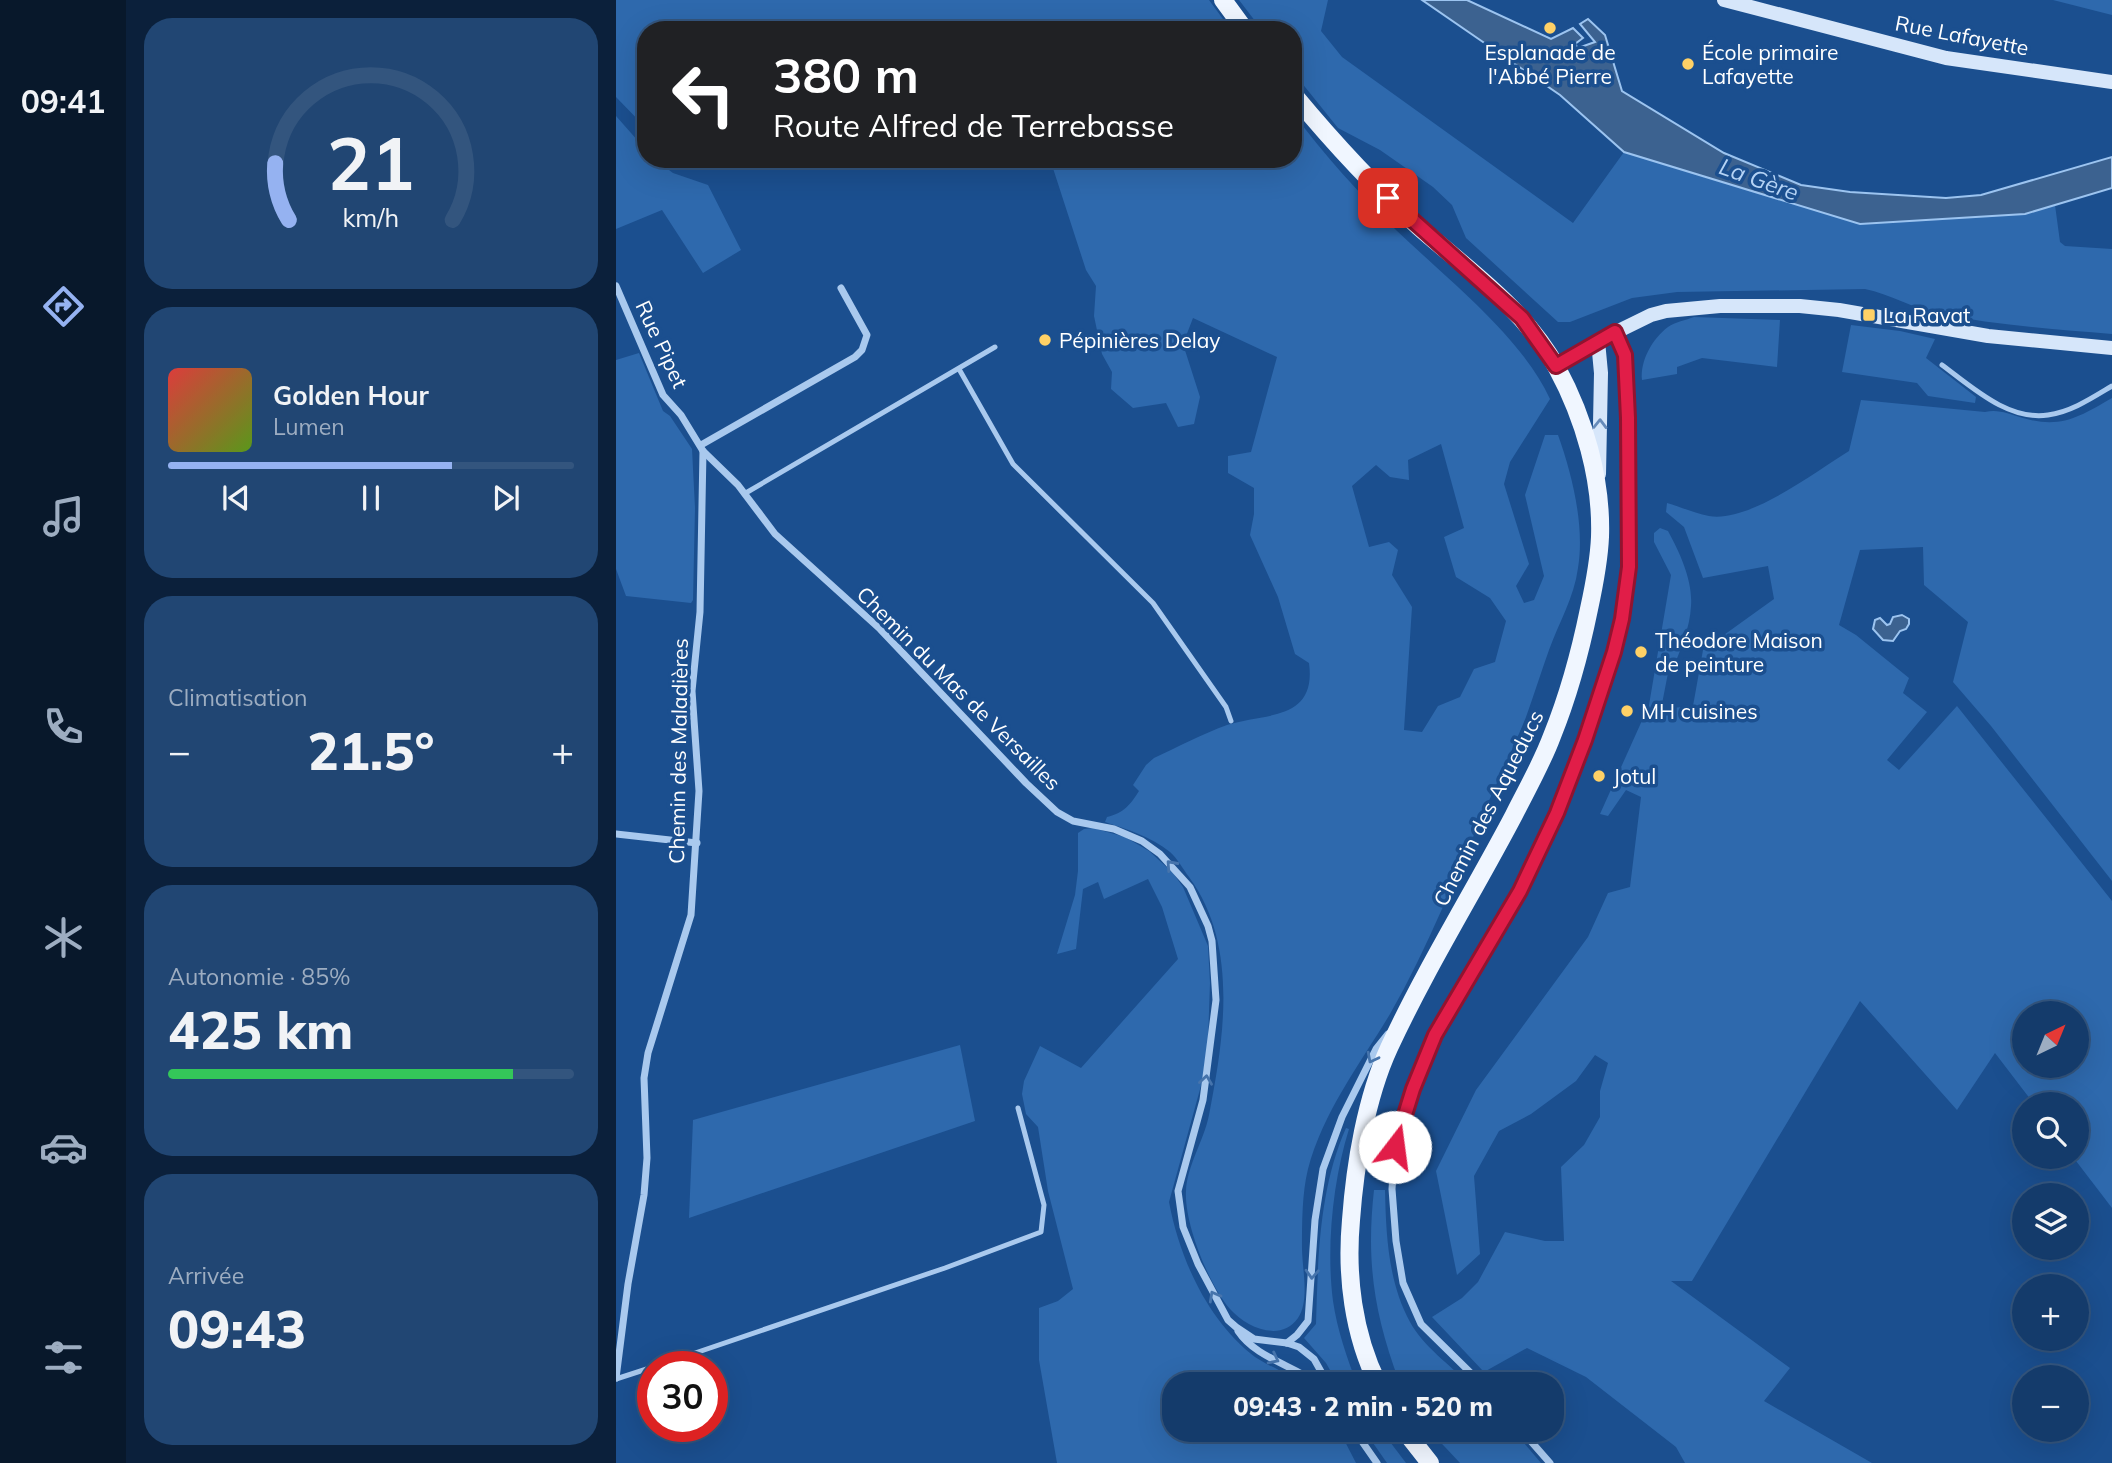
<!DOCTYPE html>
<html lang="fr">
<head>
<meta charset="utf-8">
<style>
  :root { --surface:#143b6b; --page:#214673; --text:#f1f3f6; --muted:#9dadc1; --line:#33557e; --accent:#95b2f1 }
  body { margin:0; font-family:Mulish,sans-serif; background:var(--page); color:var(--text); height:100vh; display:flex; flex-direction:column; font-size:26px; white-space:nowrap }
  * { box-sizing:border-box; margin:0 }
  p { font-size:23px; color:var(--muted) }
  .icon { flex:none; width:38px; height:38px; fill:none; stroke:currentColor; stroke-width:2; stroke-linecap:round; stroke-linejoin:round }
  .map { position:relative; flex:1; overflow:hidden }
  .panel { display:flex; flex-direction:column; gap:18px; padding:18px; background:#0b203b; width:490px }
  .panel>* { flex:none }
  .banner { position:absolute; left:21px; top:21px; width:665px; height:147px; border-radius:28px; box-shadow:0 7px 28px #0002,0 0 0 2px var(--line); background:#202124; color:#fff; overflow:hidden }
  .needle { width:46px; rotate:43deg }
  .buttons { position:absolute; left:1396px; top:1001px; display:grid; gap:14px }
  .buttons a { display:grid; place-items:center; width:77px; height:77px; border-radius:50%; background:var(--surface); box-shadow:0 7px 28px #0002,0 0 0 2px var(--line); font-size:35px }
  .speed { position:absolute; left:21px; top:1351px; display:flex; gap:14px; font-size:35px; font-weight:700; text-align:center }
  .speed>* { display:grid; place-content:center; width:91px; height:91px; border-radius:50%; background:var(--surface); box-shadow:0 7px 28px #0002,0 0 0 2px var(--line); line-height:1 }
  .speed .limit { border:10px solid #d22; background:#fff; color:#111 }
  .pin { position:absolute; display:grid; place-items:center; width:60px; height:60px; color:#fff; margin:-30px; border-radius:14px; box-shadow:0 4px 10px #0006 }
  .me { position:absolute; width:77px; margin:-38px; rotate:15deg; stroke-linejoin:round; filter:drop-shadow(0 0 5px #0008) }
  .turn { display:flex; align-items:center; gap:24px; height:147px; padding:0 21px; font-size:32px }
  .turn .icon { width:91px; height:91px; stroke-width:2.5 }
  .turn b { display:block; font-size:49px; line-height:60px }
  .big { font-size:52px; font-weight:800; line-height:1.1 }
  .panel .card { flex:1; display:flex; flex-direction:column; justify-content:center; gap:10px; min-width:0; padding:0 24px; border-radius:28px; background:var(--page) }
  .panel .dial { align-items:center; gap:0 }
  .dial svg { height:182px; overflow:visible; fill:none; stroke:var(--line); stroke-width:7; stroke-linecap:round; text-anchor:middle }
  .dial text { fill:var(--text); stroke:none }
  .song { display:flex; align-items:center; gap:21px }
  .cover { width:84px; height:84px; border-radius:10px; background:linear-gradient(135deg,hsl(0 70% 55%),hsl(90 70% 35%)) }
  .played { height:7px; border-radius:4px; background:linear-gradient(90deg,var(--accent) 70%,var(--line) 70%) }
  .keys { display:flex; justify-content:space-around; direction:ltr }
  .heat { display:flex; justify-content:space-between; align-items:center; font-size:38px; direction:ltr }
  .charge { height:10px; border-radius:5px; background:linear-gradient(90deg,#34c759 85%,var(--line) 0) }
  .trip { position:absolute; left:546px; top:1372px; width:402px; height:70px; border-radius:28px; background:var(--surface); box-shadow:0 7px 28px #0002,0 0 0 2px var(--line); font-weight:800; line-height:70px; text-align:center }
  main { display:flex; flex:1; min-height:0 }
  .dock { display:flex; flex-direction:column; width:126px; justify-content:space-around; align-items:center; background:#08182b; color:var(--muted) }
  .dock .icon { width:49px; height:49px }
  .dock .active { color:var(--accent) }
  .dock b { font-size:32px; color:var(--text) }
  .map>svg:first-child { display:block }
</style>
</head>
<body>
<main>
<nav class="dock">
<b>09:41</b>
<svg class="icon active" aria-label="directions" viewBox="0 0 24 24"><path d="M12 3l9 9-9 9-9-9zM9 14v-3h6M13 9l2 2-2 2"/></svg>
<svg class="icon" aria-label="music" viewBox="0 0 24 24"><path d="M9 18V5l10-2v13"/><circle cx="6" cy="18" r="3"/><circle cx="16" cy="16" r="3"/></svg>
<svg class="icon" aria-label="phone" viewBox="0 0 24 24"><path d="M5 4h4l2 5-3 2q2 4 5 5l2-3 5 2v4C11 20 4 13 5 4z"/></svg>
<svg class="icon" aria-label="climate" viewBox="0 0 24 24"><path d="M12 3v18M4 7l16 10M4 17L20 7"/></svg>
<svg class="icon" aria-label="car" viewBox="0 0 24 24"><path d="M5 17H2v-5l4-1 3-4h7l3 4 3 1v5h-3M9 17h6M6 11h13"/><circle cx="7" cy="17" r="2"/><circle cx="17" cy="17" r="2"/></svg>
<svg class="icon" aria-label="filters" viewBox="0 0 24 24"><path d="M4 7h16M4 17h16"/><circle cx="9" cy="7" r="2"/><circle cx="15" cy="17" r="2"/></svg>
</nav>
<section class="panel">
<div class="card dial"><svg viewBox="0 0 100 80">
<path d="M14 69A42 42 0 1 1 86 69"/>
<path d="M14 69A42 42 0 0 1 8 44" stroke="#95b2f1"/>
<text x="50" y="56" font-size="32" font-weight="700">21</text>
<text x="50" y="72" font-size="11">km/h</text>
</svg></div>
<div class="card">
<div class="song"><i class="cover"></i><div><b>Golden Hour</b><p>Lumen</p></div></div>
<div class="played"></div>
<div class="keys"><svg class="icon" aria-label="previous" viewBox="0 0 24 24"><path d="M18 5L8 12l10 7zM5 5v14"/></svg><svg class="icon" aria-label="pause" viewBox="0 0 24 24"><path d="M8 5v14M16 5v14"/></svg><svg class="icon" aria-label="next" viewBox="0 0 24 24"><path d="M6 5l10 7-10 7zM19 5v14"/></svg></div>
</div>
<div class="card"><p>Climatisation</p>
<div class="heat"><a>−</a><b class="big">21.5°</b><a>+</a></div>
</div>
<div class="card"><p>Autonomie · 85%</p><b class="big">425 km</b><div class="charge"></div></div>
<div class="card"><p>Arrivée</p><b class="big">09:43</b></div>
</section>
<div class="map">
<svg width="1496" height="1463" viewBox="0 0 1496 1463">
  <rect width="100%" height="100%" fill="#1b4f8f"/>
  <g fill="#2e69ad" fill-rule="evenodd">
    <polygon points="0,0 593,0 615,30 30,30 30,128 0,97"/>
    <path d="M623 0H712L705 31 726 57 957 223 1008 152 1244 224 1409 214 1439 205 1444 242 1449 246 1496 249V334C1437 329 1378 325 1320 313 1296 308 1274 294 1249 289L1061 292 1016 298 954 322H942L850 238 836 205 817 187 764 150 722 128 677 72V30H646Z"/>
    <polygon points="1437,0 1496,0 1496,15"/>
    <path d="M677 113C708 155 743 193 780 230 830 278 905 336 934 399L894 462 888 484 913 564 900 586 908 603 918 600 928 576 909 495 929 435H942C956 474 969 526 962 568 958 598 943 622 933 650 925 672 918 695 910 717 898 747 884 776 871 805 840 875 812 948 774 1014 744 1064 707 1112 692 1169 686 1193 686 1223 686 1248 686 1268 694 1301 682 1318 664 1343 630 1327 614 1309 593 1285 568 1223 570 1191 571 1166 588 1140 593 1115 608 1038 623 945 573 877 567 869 561 858 554 852 536 837 510 829 489 822L491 817C508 813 514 805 523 791L517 785 530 765 538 758C562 747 586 734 611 725 647 713 701 722 693 663L679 654 662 597 634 535 638 514V488L612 473V456L635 452 661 357 577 318 567 344 584 397 578 424 562 427 550 403 517 408 495 389 496 372 486 354 478 316 480 286 470 270 434 159H677ZM825 444 848 528 828 537 840 577 874 598 890 621 879 662 858 669 844 697 822 706 806 732 788 730 796 607 776 575 782 550 773 542 753 547 736 486 760 465 774 477 793 480 792 460Z"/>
    <polygon points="0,116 30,150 30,159 38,159 57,173 92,185 125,250 87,273 46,210 0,229"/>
    <path d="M61 159H128C104 165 82 175 61 159Z"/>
    <path d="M1078 317 1164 320 1161 367 1086 358 1061 367V374L1026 380C1024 361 1036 339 1052 327 1059 322 1070 320 1078 317Z"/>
    <polygon points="1235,325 1284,331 1319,339 1310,358 1360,397 1359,403 1312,396 1301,383 1226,372"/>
    <polygon points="23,353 47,411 54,416 76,449 79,508 77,600 75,603 10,596 0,569 0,360"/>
    <path d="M1496 398V881L1375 726 1337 682 1352 622 1308 585 1307 547 1244 550 1223 625 1240 635 1293 678 1287 693 1311 712 1271 760 1283 770 1341 706 1496 901V1208L1457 1157H1461V1104H1418L1379 1053 1341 1110 1244 1001 1076 1281H1055L1174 1368 1148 1401 1256 1463H1069L1060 1447 970 1377 911 1348 868 1372 816 1317 846 1298 862 1282 889 1232 929 1241H948L945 1167 968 1145 984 1117V1091L992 1063 979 1055 960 1081 915 1114 883 1131 858 1176 864 1254 841 1275 820 1171 860 1090 972 937 992 893 1014 887 1025 797 1010 790 992 816 984 814 1033 705 1055 575 1038 542V533L1044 528 1052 531C1064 553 1077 581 1075 606 1074 628 1064 651 1056 671L1052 673 1045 709 1077 706 1087 650 1158 599 1152 566 1087 578 1068 527 1050 512 1051 503C1064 507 1079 513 1093 516 1133 523 1199 472 1233 451L1245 400 1369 412C1383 409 1392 414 1407 418 1445 429 1463 417 1496 398ZM1409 1013H1461V1066H1409Z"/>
    <path d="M477 828 509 837 533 851 557 873 567 887 592 946 594 983 592 1041 586 1082 553 1202C564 1260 592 1321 639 1357 654 1367 672 1373 686 1384H558V1430H723L740 1463H441L423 1360V1308L442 1301 457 1289 432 1191 422 1127 410 1114 406 1094 408 1081 424 1046 465 1068 562 959 546 907 532 879 488 899 482 882 467 889 460 949 441 954 459 895 462 871V833L468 829Z"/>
    <polygon points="344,1045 359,1121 73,1218 77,1120"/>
    <path d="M730 1128 733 1129C717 1180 710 1247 717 1301 721 1329 731 1358 741 1384H722L710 1363 688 1338 700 1324C702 1258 703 1189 730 1128Z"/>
    <path d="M758 1190H769C770 1234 772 1282 794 1322 807 1346 834 1365 853 1384H785L783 1381C758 1314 750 1261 758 1190Z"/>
    <polygon points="748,1430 765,1430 790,1463 771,1463"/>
    <polygon points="813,1430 897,1430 925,1463 844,1463"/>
  </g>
  <g fill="#3c6290" stroke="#9cc4f0" stroke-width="2">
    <polygon points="806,0 851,0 935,39 957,28 967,38 959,44 962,48 979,42 964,24 972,19 989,35 1006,91 1108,153 1185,185 1234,192 1330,198 1365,195 1496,157 1496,188 1409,214 1244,224 1008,152 944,95"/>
    <polygon points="1286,615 1293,619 1293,624 1290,629 1284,631 1277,641 1267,640 1257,629 1259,620 1264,618 1271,625 1274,624 1277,617"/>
  </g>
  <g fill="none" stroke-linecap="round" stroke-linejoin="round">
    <g stroke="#a9c9ee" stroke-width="5">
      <path d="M1326 365C1356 387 1392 421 1432 415 1455 412 1476 398 1496 386"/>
      <polyline points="343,369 397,464 537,603 610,707 615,721"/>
      <polyline points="128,494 379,347"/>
      <polyline points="38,1367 329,1268 425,1232 428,1205 402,1108"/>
      <polyline points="0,1379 37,1367"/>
    </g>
    <g stroke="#a9c9ee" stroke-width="7">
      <polyline points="0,286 47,395 65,415 87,451 122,485 159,534 264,629 410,783 441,812 457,821 498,829 526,841 544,854 574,887 592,926 596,941 600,1000 587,1100 562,1191 567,1227 582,1264 612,1320 620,1327 638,1339 671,1343 683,1347 698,1359 712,1384"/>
      <polyline points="85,445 239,357 246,350 251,335 225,288"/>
      <polyline points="0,834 81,843"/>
      <path d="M622 1331C640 1358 677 1365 702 1384"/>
      <polyline points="671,1343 681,1335 692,1321 699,1220 707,1169 726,1117 760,1049 772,1034"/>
      <polyline points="0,1378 12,1284 28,1195 31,1158 28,1078 32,1053 75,915 83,791 76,691 84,612 87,451"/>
      <polyline points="866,1384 805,1324 787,1283 780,1241 776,1189 779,1147 797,1089 819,1035 904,891 941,813 969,740 998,652 1013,567 1012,418 1009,355 999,333"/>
      <polyline points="738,1430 761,1463"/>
      <polyline points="905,1430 934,1463"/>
    </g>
    <g stroke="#d6e6fa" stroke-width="14">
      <polyline points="1108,0 1330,58 1496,82"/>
      <polyline points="982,341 985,373 983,474"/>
      <polyline points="940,366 982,341 1035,315 1050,311 1104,306 1184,306 1223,310 1372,336 1496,348"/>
    </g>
    <g stroke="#f0f6ff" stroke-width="18">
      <polyline points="607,0 629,30"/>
      <path d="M677 94C716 141 757 186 803 227 852 270 909 309 941 368 968 418 986 479 984 537 983 561 978 586 973 609 964 653 953 694 936 736 926 763 911 789 898 815 857 893 810 968 773 1048 750 1098 739 1165 735 1220 730 1275 737 1334 762 1384"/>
      <polyline points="788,1430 814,1463"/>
    </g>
  </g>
  <defs><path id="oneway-chevron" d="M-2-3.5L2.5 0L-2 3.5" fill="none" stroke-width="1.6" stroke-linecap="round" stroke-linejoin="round" transform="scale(1.75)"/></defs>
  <use stroke="#668bba" href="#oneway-chevron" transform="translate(984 424) rotate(-89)"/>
  <g stroke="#4674ac">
    <use href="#oneway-chevron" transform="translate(555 865) rotate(-132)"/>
    <use href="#oneway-chevron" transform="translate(756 1058) rotate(117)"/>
    <use href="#oneway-chevron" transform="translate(590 1080) rotate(-82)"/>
    <use href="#oneway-chevron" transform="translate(696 1274) rotate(93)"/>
    <use href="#oneway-chevron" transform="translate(598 1296) rotate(-119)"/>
    <use href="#oneway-chevron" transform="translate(658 1359) rotate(27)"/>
  </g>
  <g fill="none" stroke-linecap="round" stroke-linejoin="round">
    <g stroke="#92132f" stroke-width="18">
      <polyline id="route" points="772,198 906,318 940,366 999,332 1009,355 1012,418 1013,567 1006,619 998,652 969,740 941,813 904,891 819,1035 797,1089 779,1147"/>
    </g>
    <use href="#route" stroke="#e11d48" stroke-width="12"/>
  </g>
  <g fill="#ffd166" stroke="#1b4f8f" stroke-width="2.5">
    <circle cx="934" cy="28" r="7"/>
    <circle cx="1072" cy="64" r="7"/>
    <rect x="1246" y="308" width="14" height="14" rx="3.5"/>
    <circle cx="429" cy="340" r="7"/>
    <circle cx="1025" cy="652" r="7"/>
    <circle cx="1011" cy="711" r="7"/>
    <circle cx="983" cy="776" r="7"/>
  </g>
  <g text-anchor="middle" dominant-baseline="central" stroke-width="7" stroke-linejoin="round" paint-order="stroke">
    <g font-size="21" fill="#fff" stroke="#1b4f8f">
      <text transform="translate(1346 35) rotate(11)">Rue Lafayette</text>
      <text transform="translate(46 344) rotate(65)">Rue Pipet</text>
      <text transform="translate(343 688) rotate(45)">Chemin du Mas de Versailles</text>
      <text transform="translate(62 751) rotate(-89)">Chemin des Maladières</text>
      <text transform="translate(872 808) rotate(-63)">Chemin des Aqueducs</text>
    </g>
    <g font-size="21" fill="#fff" stroke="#1b4f8f" text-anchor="start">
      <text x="934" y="52" text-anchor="middle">Esplanade de<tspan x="934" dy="24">l'Abbé Pierre</tspan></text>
      <text x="1086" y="52">École primaire<tspan x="1086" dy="24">Lafayette</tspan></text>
      <text x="1267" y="315">La Ravat</text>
      <text x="443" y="340">Pépinières Delay</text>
      <text x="1039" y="640">Théodore Maison<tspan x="1039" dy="24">de peinture</tspan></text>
      <text x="1025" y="711">MH cuisines</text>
      <text x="997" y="776">Jotul</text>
    </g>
    <g font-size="23" font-style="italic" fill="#b5d3f5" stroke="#1b4f8f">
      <text transform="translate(1143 179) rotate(20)">La Gère</text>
    </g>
  </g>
</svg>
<div class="buttons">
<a><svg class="needle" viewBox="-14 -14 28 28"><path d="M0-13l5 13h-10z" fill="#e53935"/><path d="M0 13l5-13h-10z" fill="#9dadc1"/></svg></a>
<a><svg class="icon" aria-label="search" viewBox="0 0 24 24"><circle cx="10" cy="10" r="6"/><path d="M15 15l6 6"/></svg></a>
<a><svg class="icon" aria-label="layers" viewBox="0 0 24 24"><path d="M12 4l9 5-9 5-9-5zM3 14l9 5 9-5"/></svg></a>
<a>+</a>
<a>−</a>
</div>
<div class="speed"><div class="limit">30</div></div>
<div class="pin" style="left:772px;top:198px;background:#d93025"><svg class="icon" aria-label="arrive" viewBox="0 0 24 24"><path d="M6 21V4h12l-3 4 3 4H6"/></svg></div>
<svg class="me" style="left:779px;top:1147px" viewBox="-20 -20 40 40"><circle r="19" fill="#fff"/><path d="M0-13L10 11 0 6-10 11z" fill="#e11d48"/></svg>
<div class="trip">09:43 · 2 min · 520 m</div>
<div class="banner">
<div class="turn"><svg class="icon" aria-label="left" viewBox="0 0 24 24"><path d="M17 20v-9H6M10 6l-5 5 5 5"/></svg><div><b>380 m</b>Route Alfred de Terrebasse</div></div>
</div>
</div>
</main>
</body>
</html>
